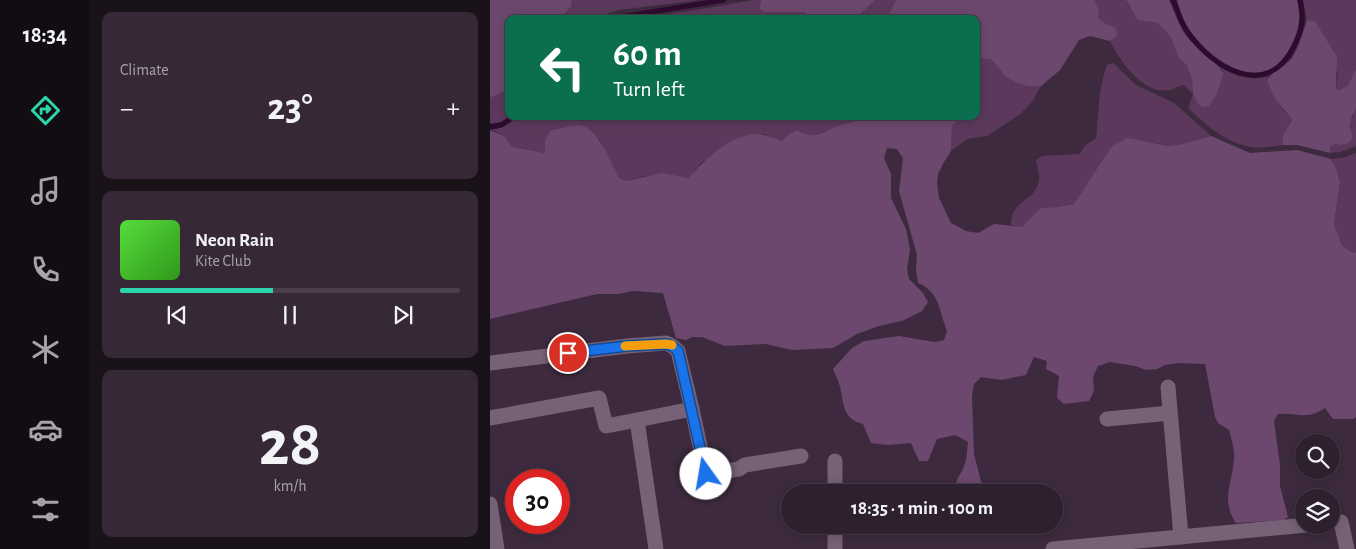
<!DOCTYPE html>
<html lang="en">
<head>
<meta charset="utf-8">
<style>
  :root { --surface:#2e202e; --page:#362836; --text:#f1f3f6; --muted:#a7a3aa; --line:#493e4a; --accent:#2cd5ab }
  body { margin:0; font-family:"Alegreya Sans",sans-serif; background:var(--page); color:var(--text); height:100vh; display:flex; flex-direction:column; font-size:19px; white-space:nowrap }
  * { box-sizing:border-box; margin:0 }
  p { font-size:16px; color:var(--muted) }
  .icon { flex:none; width:28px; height:28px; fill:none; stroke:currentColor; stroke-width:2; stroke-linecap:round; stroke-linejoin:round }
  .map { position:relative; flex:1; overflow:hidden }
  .sheet { display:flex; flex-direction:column; gap:12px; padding:12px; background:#191219; width:400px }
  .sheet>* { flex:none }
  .top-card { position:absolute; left:15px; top:15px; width:475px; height:105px; border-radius:10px; box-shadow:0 2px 12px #0003,0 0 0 1px var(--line); background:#0b6e4f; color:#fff; overflow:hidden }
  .tools { position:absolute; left:805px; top:434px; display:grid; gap:10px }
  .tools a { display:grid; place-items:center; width:45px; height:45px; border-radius:50%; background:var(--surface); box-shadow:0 2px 12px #0003,0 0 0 1px var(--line); font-size:25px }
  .speed { position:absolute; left:15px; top:469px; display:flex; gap:10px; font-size:25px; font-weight:700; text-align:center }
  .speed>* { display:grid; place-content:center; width:65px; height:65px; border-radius:50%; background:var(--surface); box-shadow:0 2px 12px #0003,0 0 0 1px var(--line); line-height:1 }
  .speed .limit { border:8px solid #d22; background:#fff; color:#111 }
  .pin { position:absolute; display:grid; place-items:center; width:42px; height:42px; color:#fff; margin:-21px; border:2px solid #fff; border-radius:50%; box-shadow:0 1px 5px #0007 }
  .me { position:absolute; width:55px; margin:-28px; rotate:347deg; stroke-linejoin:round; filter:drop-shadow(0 0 4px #0008) }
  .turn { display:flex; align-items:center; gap:18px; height:105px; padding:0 25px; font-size:22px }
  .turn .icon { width:65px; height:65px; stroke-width:2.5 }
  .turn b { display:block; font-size:35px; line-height:42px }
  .big { font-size:38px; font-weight:700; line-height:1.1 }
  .sheet .card { flex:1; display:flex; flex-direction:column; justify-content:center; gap:8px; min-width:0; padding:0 18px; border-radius:10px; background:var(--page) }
  .sheet .dial { align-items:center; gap:0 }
  .dial b { font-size:65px; line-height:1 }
  .song { display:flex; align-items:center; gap:15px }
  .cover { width:60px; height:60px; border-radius:8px; background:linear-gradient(135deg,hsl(110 70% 55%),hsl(110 70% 35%)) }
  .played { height:5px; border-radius:2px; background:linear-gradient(90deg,var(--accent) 45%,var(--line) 45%) }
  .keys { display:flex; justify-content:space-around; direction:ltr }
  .heat { display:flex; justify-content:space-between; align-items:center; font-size:28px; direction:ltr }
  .trip { position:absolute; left:291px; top:484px; width:282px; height:50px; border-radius:25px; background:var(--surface); box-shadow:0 2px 12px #0003,0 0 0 1px var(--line); font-weight:700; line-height:50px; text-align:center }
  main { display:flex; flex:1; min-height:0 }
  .tab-bar { display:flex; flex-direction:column; width:90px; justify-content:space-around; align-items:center; background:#120d12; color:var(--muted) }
  .tab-bar .icon { width:35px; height:35px }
  .tab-bar .on { color:var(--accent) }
  .tab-bar b { font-size:22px; color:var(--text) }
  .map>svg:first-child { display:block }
</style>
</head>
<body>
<main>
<nav class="tab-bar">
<b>18:34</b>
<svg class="icon on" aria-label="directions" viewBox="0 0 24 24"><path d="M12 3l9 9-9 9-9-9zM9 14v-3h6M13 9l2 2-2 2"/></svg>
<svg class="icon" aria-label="music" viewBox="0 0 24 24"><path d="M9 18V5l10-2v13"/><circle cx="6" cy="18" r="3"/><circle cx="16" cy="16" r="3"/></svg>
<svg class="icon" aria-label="phone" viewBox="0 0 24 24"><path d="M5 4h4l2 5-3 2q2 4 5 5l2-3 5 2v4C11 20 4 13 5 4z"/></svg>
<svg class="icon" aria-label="climate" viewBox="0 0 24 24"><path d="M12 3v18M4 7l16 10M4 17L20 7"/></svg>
<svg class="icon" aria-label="car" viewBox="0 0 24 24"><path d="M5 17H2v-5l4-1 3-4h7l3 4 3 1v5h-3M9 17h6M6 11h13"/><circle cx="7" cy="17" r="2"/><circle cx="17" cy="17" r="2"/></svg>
<svg class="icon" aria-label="filters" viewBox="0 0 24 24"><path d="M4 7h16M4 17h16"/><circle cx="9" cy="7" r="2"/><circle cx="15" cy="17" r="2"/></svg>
</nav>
<section class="sheet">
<div class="card"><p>Climate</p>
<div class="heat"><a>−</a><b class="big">23°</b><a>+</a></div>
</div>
<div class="card">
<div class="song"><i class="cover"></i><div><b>Neon Rain</b><p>Kite Club</p></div></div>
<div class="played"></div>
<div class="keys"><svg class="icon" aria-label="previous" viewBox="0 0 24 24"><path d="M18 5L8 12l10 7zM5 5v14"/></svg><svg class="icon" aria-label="pause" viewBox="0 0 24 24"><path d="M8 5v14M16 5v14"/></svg><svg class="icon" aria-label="next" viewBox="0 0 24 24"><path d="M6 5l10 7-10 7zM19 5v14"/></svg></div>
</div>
<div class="card dial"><b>28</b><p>km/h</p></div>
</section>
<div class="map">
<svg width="866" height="549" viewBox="0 0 866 549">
  <rect width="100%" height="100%" fill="#3d2a3e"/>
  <g fill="#5c395c">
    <polygon points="82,0 210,0 129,10 102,19 70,19 81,7"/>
    <polygon points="263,0 271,0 269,9 274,12 314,12 323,19 139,19 206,10"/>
    <polygon points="385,0 406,0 396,19 365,19"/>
    <path d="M604 0H636C642 14 653 22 668 23L680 36 689 58 697 66 702 79 703 94 727 93 734 74 730 67C748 78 758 80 778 77L777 80 791 107 802 120 792 141 793 145C783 146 771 149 761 147 736 143 716 125 698 108L703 94 694 85C689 85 685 89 680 90 653 95 630 61 620 41L627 36 608 16 609 10Z"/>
    <polygon points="813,0 866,0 866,69 858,85 850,90 846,89 848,73 825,21 817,20"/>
    <polygon points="486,57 502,60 515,76 537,86 551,86 542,102 529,115 497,136 477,139 461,151 462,126 470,116 486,116"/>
    <path d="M623 63 646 85 684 103 721 136 692 144 679 146 660 142 621 147 584 204 567 207 550 208 532 227 521 225C521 199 546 202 549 180 550 174 547 166 546 160L552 156 589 154 595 146 606 138C609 114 608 88 617 65Z"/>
    <polygon points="19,84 20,116 12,122 0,123 0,98 13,92"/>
    <path d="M866 109V146L850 152 840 153V147L845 144 851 145 862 137C860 126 860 119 866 109Z"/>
    <path d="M32 116H377V118C369 121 361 122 353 124 334 128 330 143 307 130L299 134 292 141 273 134 212 162 198 178 154 176 136 181 128 178 110 140 85 125 60 130 55 141V153L21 147 14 136 3 130 13 127Z"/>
    <polygon points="866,153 866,252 863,253 852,247 844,224 850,182 846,168 841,159 852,158"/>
  </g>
  <g fill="#6d486e">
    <polygon points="0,0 82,0 81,7 70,19 19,19 19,84 13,92 0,98"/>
    <polygon points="271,0 385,0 365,19 323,19 314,12 274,12 269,9"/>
    <polygon points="406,0 604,0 609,10 608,17 616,24 626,28 627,36 620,41 600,36 589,40 570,70 551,86 537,86 526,82 515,76 502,60 486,57 486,19 396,19"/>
    <path d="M636 0H679C685 13 689 27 698 38 709 51 726 60 734 74L727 93 719 106 714 107 709 105 703 94 702 79 697 66 689 58 680 36 668 23 648 20Z"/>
    <path d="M687 0H807C811 20 809 30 800 48 775 97 723 63 701 32 694 22 690 11 687 0Z"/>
    <path d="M817 20 825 21 847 57 846 89 850 90 858 85 866 69V109L862 116 860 127 863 137 858 143 851 145 845 144 840 147V153L807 145H793C790 136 798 129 802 120L784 97 777 80C782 71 795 67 802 58 809 47 813 32 817 20Z"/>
    <path d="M377 116H470L462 126 461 151 454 162 448 174 447 183 449 198 461 223 476 231 488 233 504 224 532 227 550 208 567 207 584 204 621 147 637 138 679 146 692 144 721 136 760 153 807 150 841 159 846 168 850 182 844 224 852 246 863 253 866 252V417L863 419H843L835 408C816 421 808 412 788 414L784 421 790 465V486L798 517 794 520 746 523C730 500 743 482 744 458 745 449 741 439 739 430L728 423 725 417 715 364 688 363 675 365 667 369 656 370 645 366 620 362 608 366 603 377 604 391 599 401 574 404 567 398 569 376 556 369 557 361 544 357 536 375 511 380 491 377 484 384 482 396 484 454 493 489 492 492H467C463 481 471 475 474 466 477 459 477 450 478 442L465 435 447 439 438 461H429L421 443 398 445 381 443 373 424C353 419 354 405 350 387 349 381 345 375 343 369L362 348 374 341 409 336 444 342 454 340 457 331C449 311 450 292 428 283L426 271 427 255 409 191 413 158 407 149 397 148 394 158 401 174V198L416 229 420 250 417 269 419 279 433 293 438 302 432 311 412 321 389 326 367 334 343 348 302 350 276 344 235 346 212 337H202L196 340 186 338 173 293 143 291 129 294H107L0 319V130L14 136 22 147 55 153V141L60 130C69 129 79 125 87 125 108 125 120 162 129 178L136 181 172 173 198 178C215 160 245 129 273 135 280 136 286 139 292 141L299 134 307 130C330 143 334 128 353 124 361 122 368 121 377 118Z"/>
  </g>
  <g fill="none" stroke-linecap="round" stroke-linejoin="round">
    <g stroke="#2d0b2e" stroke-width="5">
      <path d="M683 0C688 10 690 22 697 31 722 68 776 100 803 48 812 31 815 18 810 0"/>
      <polyline points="118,19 234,0"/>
      <polyline points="0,127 11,125 25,116"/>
    </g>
    <g stroke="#776177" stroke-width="15">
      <polyline points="0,363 137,346 176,343 182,346 188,351 202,409"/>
      <polyline points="678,387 691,537"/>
      <polyline points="0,418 109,398 116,426 147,420"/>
      <polyline points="617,419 680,413"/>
      <polyline points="345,492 345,461"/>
      <polyline points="0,504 7,549"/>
      <polyline points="851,522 857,549"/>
      <polyline points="166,549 147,420 202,409 216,474 249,469 255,465 311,456"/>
      <polyline points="345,549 345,525"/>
      <polyline points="563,549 817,525"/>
    </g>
  </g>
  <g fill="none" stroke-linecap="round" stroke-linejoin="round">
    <g stroke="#114b97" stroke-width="12">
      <polyline id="route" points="78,353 137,346 176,344 182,346 188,351 216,474"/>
    </g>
    <use href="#route" stroke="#1a73e8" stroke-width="9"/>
    <polyline stroke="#f59e0b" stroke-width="9" points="135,346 176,344 182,345"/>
  </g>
</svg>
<div class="tools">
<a><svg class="icon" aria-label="search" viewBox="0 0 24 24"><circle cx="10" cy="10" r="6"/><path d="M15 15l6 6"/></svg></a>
<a><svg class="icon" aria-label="layers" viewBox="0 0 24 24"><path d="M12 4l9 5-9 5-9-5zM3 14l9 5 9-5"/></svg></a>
</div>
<div class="speed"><div class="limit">30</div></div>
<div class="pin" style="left:78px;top:353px;background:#d93025"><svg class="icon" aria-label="arrive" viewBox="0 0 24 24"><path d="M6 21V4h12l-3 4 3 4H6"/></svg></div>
<svg class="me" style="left:216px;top:474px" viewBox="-20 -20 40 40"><circle r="19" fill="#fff"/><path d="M0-13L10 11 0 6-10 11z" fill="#1a73e8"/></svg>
<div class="trip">18:35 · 1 min · 100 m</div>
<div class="top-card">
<div class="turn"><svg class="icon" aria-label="left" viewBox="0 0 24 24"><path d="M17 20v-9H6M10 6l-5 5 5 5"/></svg><div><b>60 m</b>Turn left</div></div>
</div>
</div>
</main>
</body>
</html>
